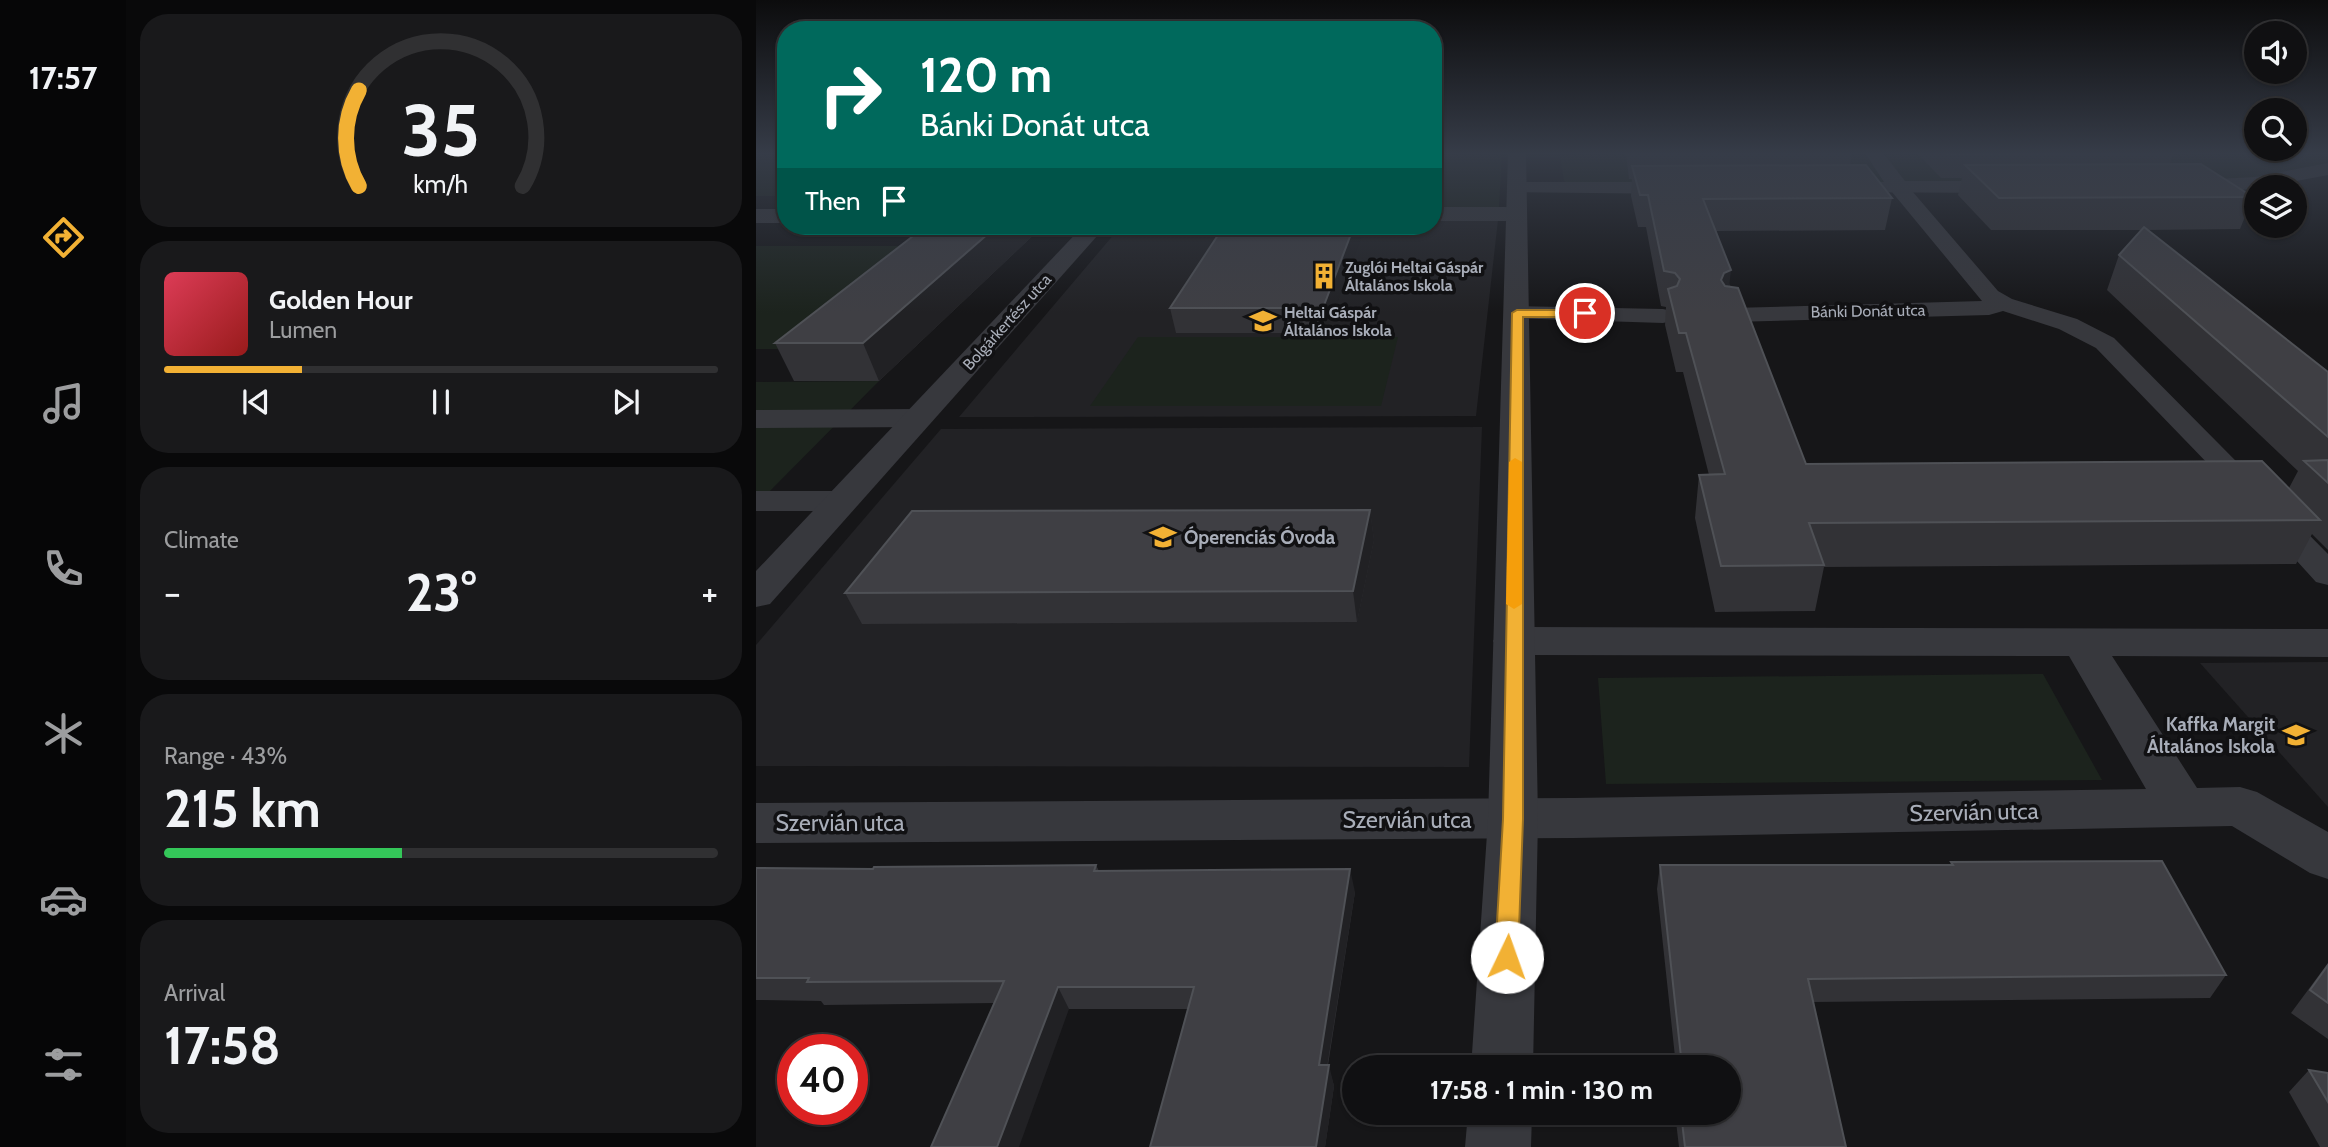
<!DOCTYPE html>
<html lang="en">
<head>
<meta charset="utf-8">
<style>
  :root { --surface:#101012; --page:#19191b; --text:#f1f3f6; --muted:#9c9d9f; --line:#303032; --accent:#f2b134 }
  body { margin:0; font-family:Cabin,sans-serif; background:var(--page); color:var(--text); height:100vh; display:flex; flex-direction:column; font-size:26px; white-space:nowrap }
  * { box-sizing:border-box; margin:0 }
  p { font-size:23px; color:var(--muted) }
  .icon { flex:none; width:38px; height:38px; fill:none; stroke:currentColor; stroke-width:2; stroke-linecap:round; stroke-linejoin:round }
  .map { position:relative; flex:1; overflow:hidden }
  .side { display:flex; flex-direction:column; gap:14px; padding:14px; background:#09090a; width:630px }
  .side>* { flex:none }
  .hud { position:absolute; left:21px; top:21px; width:665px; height:214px; border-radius:28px; box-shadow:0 2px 5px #0004,0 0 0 2px var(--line); background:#00695c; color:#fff; overflow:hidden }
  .buttons { position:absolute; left:1488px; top:21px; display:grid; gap:14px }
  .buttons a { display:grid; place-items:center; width:63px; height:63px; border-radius:50%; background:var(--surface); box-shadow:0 2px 5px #0004,0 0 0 2px var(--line); font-size:35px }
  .speed { position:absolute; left:21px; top:1034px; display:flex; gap:14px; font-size:35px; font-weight:700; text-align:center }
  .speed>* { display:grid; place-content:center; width:91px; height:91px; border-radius:50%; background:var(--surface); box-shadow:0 2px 5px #0004,0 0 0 2px var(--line); line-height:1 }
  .speed .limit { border:10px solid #d22; background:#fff; color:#111 }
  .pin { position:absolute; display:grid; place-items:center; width:60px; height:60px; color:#fff; margin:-30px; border:4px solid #fff; border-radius:50%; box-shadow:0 2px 7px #0007 }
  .me { position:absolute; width:77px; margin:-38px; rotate:3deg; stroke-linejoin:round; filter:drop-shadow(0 0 5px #0008) }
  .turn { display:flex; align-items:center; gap:24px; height:147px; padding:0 28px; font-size:32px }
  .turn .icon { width:91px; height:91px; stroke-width:2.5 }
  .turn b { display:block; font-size:49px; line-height:60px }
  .then { display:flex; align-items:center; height:66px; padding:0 28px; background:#0003; gap:14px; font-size:26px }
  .big { font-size:52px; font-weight:700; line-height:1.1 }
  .side .tile { flex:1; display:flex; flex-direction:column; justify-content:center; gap:10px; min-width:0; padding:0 24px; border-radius:28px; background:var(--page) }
  .side .dial { align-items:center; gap:0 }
  .dial svg { height:182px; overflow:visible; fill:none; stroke:var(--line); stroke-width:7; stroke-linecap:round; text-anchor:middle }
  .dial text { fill:var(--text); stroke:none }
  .song { display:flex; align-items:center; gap:21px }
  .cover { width:84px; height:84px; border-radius:10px; background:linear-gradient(135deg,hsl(350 70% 55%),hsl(0 70% 35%)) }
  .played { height:7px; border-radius:4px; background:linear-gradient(90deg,var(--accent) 25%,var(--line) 25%) }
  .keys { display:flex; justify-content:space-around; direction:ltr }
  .heat { display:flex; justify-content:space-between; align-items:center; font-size:38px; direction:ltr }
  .charge { height:10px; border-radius:5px; background:linear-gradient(90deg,#34c759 43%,var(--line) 0) }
  .trip { position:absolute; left:586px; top:1055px; width:399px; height:70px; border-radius:35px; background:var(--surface); box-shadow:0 2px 5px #0004,0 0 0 2px var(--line); font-weight:700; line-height:70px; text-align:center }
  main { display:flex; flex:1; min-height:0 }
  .tabs { display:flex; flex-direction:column; width:126px; justify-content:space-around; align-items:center; background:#060607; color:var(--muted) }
  .tabs .icon { width:49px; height:49px }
  .tabs .selected { color:var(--accent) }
  .tabs b { font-size:32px; color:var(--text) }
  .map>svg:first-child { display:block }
</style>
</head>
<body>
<main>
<nav class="tabs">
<b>17:57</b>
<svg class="icon selected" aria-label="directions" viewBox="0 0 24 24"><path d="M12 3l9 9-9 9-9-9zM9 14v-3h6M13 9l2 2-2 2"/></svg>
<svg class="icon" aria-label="music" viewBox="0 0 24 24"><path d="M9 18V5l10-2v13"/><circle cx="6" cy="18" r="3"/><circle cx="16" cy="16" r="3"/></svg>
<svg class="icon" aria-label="phone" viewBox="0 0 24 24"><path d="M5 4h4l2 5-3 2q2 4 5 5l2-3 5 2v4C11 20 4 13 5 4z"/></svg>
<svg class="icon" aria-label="climate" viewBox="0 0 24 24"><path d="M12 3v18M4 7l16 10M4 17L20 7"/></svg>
<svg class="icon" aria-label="car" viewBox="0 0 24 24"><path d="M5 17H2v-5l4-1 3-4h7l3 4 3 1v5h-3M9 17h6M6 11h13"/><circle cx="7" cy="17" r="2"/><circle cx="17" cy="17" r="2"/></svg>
<svg class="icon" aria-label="filters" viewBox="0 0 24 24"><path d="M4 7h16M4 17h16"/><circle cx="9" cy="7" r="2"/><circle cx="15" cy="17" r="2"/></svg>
</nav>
<section class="side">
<div class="tile dial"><svg viewBox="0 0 100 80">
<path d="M14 69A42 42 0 1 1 86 69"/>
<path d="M14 69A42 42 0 0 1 14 27" stroke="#f2b134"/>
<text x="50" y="56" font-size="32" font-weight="700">35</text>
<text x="50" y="72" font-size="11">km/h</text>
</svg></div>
<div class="tile">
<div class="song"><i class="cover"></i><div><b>Golden Hour</b><p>Lumen</p></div></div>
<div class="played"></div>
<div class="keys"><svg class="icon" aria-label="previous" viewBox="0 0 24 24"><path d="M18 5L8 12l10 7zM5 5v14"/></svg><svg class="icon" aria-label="pause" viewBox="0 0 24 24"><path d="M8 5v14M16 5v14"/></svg><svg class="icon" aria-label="next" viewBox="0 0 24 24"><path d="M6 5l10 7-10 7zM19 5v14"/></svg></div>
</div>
<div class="tile"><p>Climate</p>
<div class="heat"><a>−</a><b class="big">23°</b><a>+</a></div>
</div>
<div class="tile"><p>Range · 43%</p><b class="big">215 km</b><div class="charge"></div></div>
<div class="tile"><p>Arrival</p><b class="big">17:58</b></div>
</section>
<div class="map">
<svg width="1572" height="1147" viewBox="0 0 1572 1147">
  <rect width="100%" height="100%" fill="#161618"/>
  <g fill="#222225">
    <polygon points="677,220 742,220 720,416 203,417 365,226 677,226"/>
    <polygon points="726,427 713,767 0,766 0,645 185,429"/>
    <polygon points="1572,662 1572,807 1444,663"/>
  </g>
  <g fill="#1c231d">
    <rect x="0" y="153" width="30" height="43"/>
    <polygon points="677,153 746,153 743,208 677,208"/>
    <polygon points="821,153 1098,153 1112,158 1129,180 1127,184 816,185 808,181 804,156"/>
    <polygon points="1134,153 1572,153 1572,167 1485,181 1151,182 1144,178 1129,158"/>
    <polygon points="0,246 199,246 77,349 0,349"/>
    <polygon points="382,337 642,337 625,406 334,406"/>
    <polygon points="123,381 0,505 0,382"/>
    <polygon points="1287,674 1346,780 850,784 842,678"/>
  </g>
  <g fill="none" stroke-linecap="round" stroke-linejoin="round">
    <g fill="#37383d" fill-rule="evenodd">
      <polygon points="1143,182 1150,184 1242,291 1256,299 1321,319 1358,338 1572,554 1572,585 1560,582 1457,469 1340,348 1303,329 1247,311 1233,315 975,322 966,320 963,315 966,310 975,308 1226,301 1136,192 1134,188 1136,184"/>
      <polygon points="761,306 907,309 916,311 919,316 916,321 907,323 753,318 749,313 753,308"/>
      <polygon points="163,409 173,412 177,418 173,424 163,427 0,428 0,410"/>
      <polygon points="0,491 87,491 98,494 103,501 98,508 87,511 0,511"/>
    </g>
    <g fill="#37383d" fill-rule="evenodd">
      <polygon points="1109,153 1127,153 1149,181 1256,181 1263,183 1266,187 1263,191 1256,193 1068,192 1065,188 1068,184 1075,182 1128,182"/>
      <polygon points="1572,163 1572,175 1499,189 1425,193 1418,191 1415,187 1418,183 1425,181 1499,177"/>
      <polygon points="761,182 927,182 934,184 937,188 934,192 927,194 754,192 751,188 754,184"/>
      <polygon points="677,207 760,207 768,209 771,214 768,219 760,221 677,221"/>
      <rect x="0" y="209" width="30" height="14"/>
      <polygon points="327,226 350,226 14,604 0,607 0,571"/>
      <polygon points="758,627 1572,629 1572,657 1356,656 1441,788 1484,787 1501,792 1572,832 1572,879 1554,873 1476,826 818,838 0,843 0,803 818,798 1390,789 1313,656 758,655 743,651 737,641 743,631"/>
    </g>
    <g fill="#37383d" fill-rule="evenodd">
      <polygon points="752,153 770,153 782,819 777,1068 715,1068 732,819"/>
      <polygon points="712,1113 776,1113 775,1147 709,1147"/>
    </g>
  </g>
  <g fill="#323236">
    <polygon points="870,153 1096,153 1094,165 1136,198 1129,230 960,231 974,287 1050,464 1533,488 1542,471 1351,290 1363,255 1386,230 1235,230 1202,195 1206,178 1185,178 1161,153 1417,153 1414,164 1497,197 1484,229 1391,230 1572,372 1572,550 1556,534 1540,564 1068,567 1059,611 959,612 939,518 943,475 953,475 927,372 920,372 909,325 910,307 905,306 890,227 882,227 875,196 876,179 873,179"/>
    <polygon points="170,226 287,226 123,381 38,381 19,343"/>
    <polygon points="468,226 608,226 570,333 420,333 414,308"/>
    <polygon points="614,510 618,540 601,622 106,624 89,593"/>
    <polygon points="1195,862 1470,975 1454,998 1057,1002 1090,1147 923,1147 919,1113 973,1113 920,1066 901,889 904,865 1194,865"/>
    <polygon points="340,865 343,871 599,892 572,1065 578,1086 569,1147 394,1147 432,1009 313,1009 239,1003 68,1005 65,1001 0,1000 0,868 117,869"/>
    <polygon points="1572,963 1572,1039 1535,1013"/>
    <polygon points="1553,1070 1572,1073 1572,1147 1564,1147 1533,1092"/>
  </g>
  <g fill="#212124">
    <polygon points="241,226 287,226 123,381 107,343"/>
    <polygon points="598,226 608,226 609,227 570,333 567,308"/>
    <polygon points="975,270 971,306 965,280 968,273"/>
    <polygon points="614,510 618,540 601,622 597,591"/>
    <polygon points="594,869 599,892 568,1086 563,1065"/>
    <polygon points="302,987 313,1009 263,1147 241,1147"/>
    <polygon points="573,1065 578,1086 569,1147 560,1147"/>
  </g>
  <g fill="#3f3f44" stroke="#4f5156" stroke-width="2">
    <polygon points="1190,153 1418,153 1191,154"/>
    <polygon points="1445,164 1497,197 1243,198 1209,165"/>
    <polygon points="1110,165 1136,198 947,199 975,270 968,273 965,280 969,286 982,288 1050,464 1506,461 1564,520 1053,523 1068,565 965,566 943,475 969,474 930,333 923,333 912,289 921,286 924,279 919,273 908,271 892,195 884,195 876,166"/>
    <polygon points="170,226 241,226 107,343 19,343"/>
    <polygon points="468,226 598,226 567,308 414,308"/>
    <polygon points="1388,227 1572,372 1572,437 1363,255"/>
    <polygon points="1572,460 1572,483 1548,461"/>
    <polygon points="614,510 597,591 89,593 156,511"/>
    <polygon points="1406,861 1470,975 1052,979 1090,1147 929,1147 925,1113 973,1113 973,1068 920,1068 920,1066 926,1066 904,865 1197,865 1195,862"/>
    <polygon points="340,865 338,871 594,869 563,1065 573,1065 560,1147 394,1147 438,987 302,987 241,1147 175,1147 248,981 51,982 53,978 0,978 0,868 117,869 118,867"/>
    <polygon points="1572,965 1572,1003 1554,990"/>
    <polygon points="1553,1070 1572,1073 1572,1102"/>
  </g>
  <linearGradient id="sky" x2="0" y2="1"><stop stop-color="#0c0c0d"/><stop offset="0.49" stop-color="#363c48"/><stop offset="1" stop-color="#363c48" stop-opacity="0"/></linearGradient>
  <rect width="1572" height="313" fill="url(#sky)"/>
  <polygon fill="#f2b134" stroke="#9d7322" stroke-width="2" points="761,310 829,310 835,313 829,317 767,317 767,819 762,957 759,965 751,968 743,965 739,957 747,819 756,313"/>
  <polygon fill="#f59e0b" points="759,458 766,462 766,604 758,609 750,604 753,462"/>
  <defs>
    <g id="building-bare" transform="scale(2.1)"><path d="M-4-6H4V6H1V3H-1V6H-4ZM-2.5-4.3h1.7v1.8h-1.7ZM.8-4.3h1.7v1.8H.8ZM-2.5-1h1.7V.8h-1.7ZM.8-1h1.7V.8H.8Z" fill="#f2b134" stroke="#111113" stroke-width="2.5" paint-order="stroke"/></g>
    <g id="school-bare" transform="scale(2.1)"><path d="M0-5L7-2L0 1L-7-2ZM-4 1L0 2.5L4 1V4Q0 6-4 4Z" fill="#f2b134" stroke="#111113" stroke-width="2.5" paint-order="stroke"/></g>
  </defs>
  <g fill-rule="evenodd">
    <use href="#building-bare" x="568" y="276"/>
    <use href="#school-bare" x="507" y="321"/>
    <use href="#school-bare" x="407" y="537"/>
    <use href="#school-bare" x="1540" y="735"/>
  </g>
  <g text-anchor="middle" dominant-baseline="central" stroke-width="7" stroke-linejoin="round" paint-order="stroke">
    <g font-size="16" font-weight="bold" fill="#a8adb8" stroke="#111113" text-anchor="start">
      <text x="589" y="267">Zuglói Heltai Gáspár<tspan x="589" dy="18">Általános Iskola</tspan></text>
      <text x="528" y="312">Heltai Gáspár<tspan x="528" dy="18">Általános Iskola</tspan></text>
    </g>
    <g font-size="16" fill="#a8adb8" stroke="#111113">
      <text transform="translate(1112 311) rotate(-1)">Bánki Donát utca</text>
      <text transform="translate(251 322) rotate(-48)">Bolgárkertész utca</text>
    </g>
    <g font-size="19" font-weight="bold" fill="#a8adb8" stroke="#111113" text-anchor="start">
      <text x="428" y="537">Óperenciás Óvoda</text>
      <text x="1519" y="724" text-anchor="end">Kaffka Margit<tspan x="1519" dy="22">Általános Iskola</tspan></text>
    </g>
    <g font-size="23" fill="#a8adb8" stroke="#111113">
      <text transform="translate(1218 812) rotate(-1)">Szervián utca</text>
      <text x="651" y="820">Szervián utca</text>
      <text x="84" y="823">Szervián utca</text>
    </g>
  </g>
</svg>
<div class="buttons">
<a><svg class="icon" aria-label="sound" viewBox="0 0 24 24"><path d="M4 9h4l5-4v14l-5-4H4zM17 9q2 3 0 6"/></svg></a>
<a><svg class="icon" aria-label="search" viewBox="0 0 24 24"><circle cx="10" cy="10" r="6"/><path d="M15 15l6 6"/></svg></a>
<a><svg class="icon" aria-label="layers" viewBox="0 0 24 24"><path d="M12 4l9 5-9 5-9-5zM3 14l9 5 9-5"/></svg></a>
</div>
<div class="speed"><div class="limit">40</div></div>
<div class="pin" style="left:829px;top:313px;background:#d93025"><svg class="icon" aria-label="arrive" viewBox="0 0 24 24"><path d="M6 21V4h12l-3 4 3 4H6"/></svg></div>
<svg class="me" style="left:751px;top:957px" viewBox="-20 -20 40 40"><circle r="19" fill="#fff"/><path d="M0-13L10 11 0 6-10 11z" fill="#f2b134"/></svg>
<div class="trip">17:58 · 1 min · 130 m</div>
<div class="hud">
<div class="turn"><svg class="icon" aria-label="right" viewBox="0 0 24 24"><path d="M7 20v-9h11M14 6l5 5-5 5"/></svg><div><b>120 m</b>Bánki Donát utca</div></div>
<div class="then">Then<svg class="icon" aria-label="arrive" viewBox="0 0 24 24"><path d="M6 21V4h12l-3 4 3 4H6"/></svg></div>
</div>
</div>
</main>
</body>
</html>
